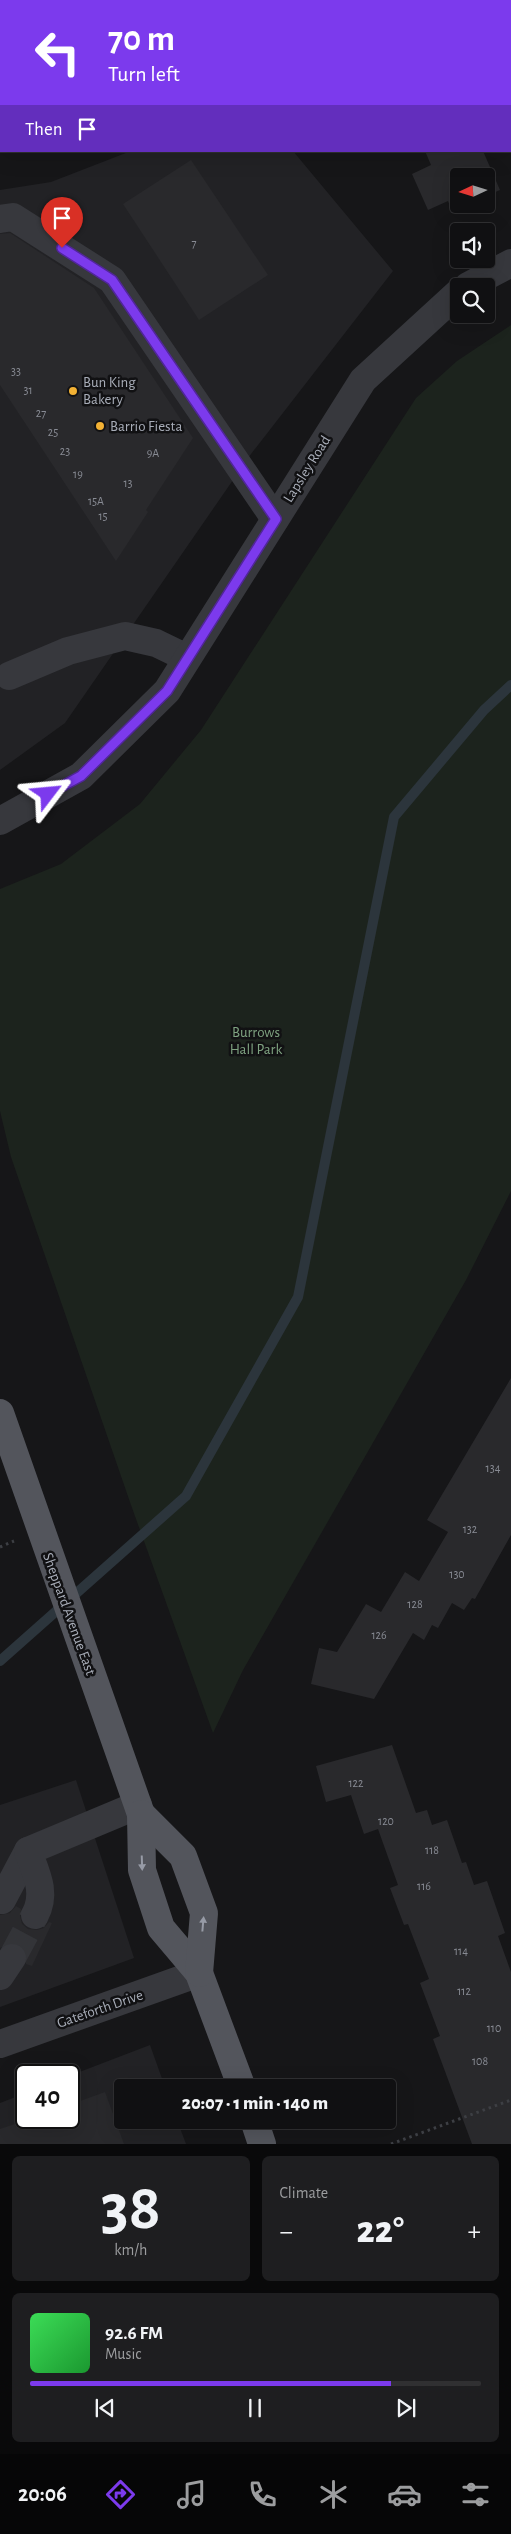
<!DOCTYPE html>
<html lang="en">
<head>
<meta charset="utf-8">
<style>
  :root { --surface:#101012; --page:#1e1e20; --text:#f1f3f6; --muted:#9c9d9f; --line:#303032; --accent:#7c3aed }
  body { margin:0; font-family:"Alegreya Sans",sans-serif; background:var(--page); color:var(--text); height:100vh; display:flex; flex-direction:column; font-size:19px; white-space:nowrap }
  * { box-sizing:border-box; margin:0 }
  p { font-size:16px; color:var(--muted) }
  .icon { flex:none; width:28px; height:28px; fill:none; stroke:currentColor; stroke-width:2; stroke-linecap:round; stroke-linejoin:round }
  .map { position:relative; height:2144px; overflow:hidden }
  .panel { display:flex; flex-direction:column; gap:12px; padding:12px; background:#09090a; flex:1 }
  .panel>* { flex:none }
  .hud { position:absolute; left:0px; top:0px; width:511px; height:152px; box-shadow:0 5px 20px #0002,0 0 0 1px var(--line); background:#7c3aed; color:#fff; overflow:hidden }
  .needle { width:32px; rotate:266deg }
  .controls { position:absolute; left:450px; top:168px; display:grid; gap:10px }
  .controls a { display:grid; place-items:center; width:45px; height:45px; border-radius:5px; background:var(--surface); box-shadow:0 5px 20px #0002,0 0 0 1px var(--line); font-size:25px }
  .speed { position:absolute; left:15px; top:2064px; display:flex; gap:10px; font-size:25px; font-weight:700; text-align:center }
  .speed>* { display:grid; place-content:center; width:65px; height:65px; border-radius:50%; background:var(--surface); box-shadow:0 5px 20px #0002,0 0 0 1px var(--line); line-height:1 }
  .speed .limit { border:2px solid #111; border-radius:8px; background:#fff; color:#111 }
  .pin { position:absolute; display:grid; place-items:center; width:42px; height:42px; color:#fff; margin:-51px -21px; border-radius:50% 50% 50% 0; rotate:-45deg; box-shadow:0 0 5px #0007 }
  .pin .icon { rotate:45deg }
  .me { position:absolute; width:55px; margin:-28px; rotate:61deg; stroke-linejoin:round; filter:drop-shadow(0 0 4px #0008) }
  .turn { display:flex; align-items:center; gap:18px; height:105px; padding:0 25px; font-size:22px }
  .turn .icon { width:65px; height:65px; stroke-width:2.5 }
  .turn b { display:block; font-size:35px; line-height:42px }
  .then { display:flex; align-items:center; height:48px; padding:0 25px; background:#0003; gap:10px; font-size:19px }
  .big { font-size:38px; font-weight:800; line-height:1.1 }
  .panel .widget { flex:1; display:flex; flex-direction:column; justify-content:center; gap:8px; min-width:0; padding:0 18px; border-radius:8px; background:var(--page) }
  .panel .dial { align-items:center; gap:0 }
  .dial b { font-size:65px; line-height:1 }
  .song { display:flex; align-items:center; gap:15px }
  .cover { width:60px; height:60px; border-radius:8px; background:linear-gradient(135deg,hsl(130 70% 55%),hsl(130 70% 35%)) }
  .played { height:5px; border-radius:2px; background:linear-gradient(90deg,var(--accent) 80%,var(--line) 80%) }
  .keys { display:flex; justify-content:space-around; direction:ltr }
  .heat { display:flex; justify-content:space-between; align-items:center; font-size:28px; direction:ltr }
  .panel .tiles { flex:1; display:grid; gap:12px; grid-template-columns:1fr 1fr }
  .widget:last-child { grid-column:span 2 }
  .trip { position:absolute; left:114px; top:2079px; width:282px; height:50px; border-radius:5px; background:var(--surface); box-shadow:0 5px 20px #0002,0 0 0 1px var(--line); font-weight:800; line-height:50px; text-align:center }
  .tab-bar { display:flex; height:80px; justify-content:space-around; align-items:center; background:#060607; color:var(--muted) }
  .tab-bar .icon { width:35px; height:35px }
  .tab-bar .active { color:var(--accent) }
  .tab-bar b { font-size:22px; color:var(--text) }
  .map>svg:first-child { display:block }
</style>
</head>
<body>
<div class="map">
<svg width="511" height="2144" viewBox="0 0 511 2144">
  <rect width="100%" height="100%" fill="#161618"/>
  <g fill="#222225">
    <polygon points="131,151 293,151 393,271 251,454 65,723 0,770 0,190 51,182"/>
    <polygon points="76,1780 134,1958 0,2007 0,1805"/>
    <polygon points="150,2045 165,2087 122,2088 122,2120 177,2120 186,2144 0,2144 0,2103 26,2093 26,2118 69,2118 69,2076"/>
  </g>
  <polygon fill="#1c231d" points="511,325 511,1191 466,1280 243,1670 213,1733 131,1505 11,1157 0,1111 0,889 61,864 140,804 201,730 416,398 457,361"/>
  <g fill="none" stroke-linecap="round" stroke-linejoin="round">
    <polyline stroke="#2c353c" stroke-width="10" points="0,1661 186,1496 298,1297 394,817 484,710 511,685"/>
  </g>
  <g fill="#29292c">
    <polygon points="425,151 483,151 500,190 486,196 486,176 459,176 459,204 469,204 452,211 448,201 428,210 412,174 431,165"/>
    <polygon points="191,160 268,275 199,320 123,204"/>
    <polygon points="10,233 94,288 193,438 146,510 148,512 116,561 0,385 0,234"/>
    <polygon points="511,1378 511,1535 475,1599 472,1598 464,1610 452,1603 438,1628 432,1625 424,1640 413,1633 374,1699 311,1684 319,1648 337,1652 366,1604 381,1612 405,1572 419,1581 448,1532 427,1520"/>
    <polygon points="392,1745 416,1813 427,1810 432,1825 447,1820 462,1863 466,1862 474,1885 487,1881 505,1933 498,1936 511,1972 511,2144 472,2144 433,2039 440,2036 420,1983 429,1979 408,1924 404,1925 390,1888 398,1885 378,1829 364,1834 351,1795 326,1802 316,1766"/>
    <polygon points="16,1906 21,1909 20,1916 22,1924 28,1929 37,1930 44,1928 49,1922 52,1923 32,1966 26,1964 26,1952 20,1945 13,1942 0,1948 0,1915 10,1913"/>
    <polygon points="105,2092 124,2144 0,2144 0,2129 33,2118 69,2118 69,2105"/>
  </g>
  <g fill="none" stroke-linecap="round" stroke-linejoin="round">
    <polyline stroke="#333438" stroke-width="28" stroke-dasharray="28 14" stroke-linecap="butt" points="12,1958 35,1915"/>
    <g stroke="#3d3f44" stroke-width="3" stroke-dasharray="2.5 4" stroke-linecap="butt">
      <polyline points="0,1547 14,1541"/>
      <polyline points="391,2144 511,2100"/>
    </g>
    <g stroke="#37383d" stroke-width="28">
      <polyline points="510,9 511,11"/>
      <polyline points="0,219 13,217 112,280 275,519"/>
      <polyline points="468,286 511,263"/>
      <polyline points="9,676 68,651 125,636 156,643 187,658"/>
      <polyline points="0,821 81,776 167,691 363,380 459,292"/>
      <polyline points="2,1900 28,1851"/>
      <path d="M35 1915C47 1893 36 1873 28 1851L138 1805"/>
      <polyline points="0,1976 12,1958"/>
      <polyline points="0,2044 199,1973"/>
    </g>
    <g stroke="#53555c" stroke-width="28">
      <polyline points="0,1413 141,1814 142,1870 161,1928 199,1973 242,2088"/>
      <polyline points="141,1814 183,1856 204,1913 199,1973"/>
      <polyline points="254,2120 262,2144"/>
    </g>
  </g>
  <defs><path id="oneway-solid" d="M-6-.8H1V-3.2L6.5 0L1 3.2V.8H-6Z" transform="scale(1.25)"/></defs>
  <g fill="#979ba6">
    <use href="#oneway-solid" transform="translate(142 1863) rotate(88)"/>
    <use href="#oneway-solid" transform="translate(203 1924) rotate(-85)"/>
  </g>
  <g fill="none" stroke-linecap="round" stroke-linejoin="round">
    <g stroke="#51269a" stroke-width="12">
      <polyline id="route" points="48,794 81,776 167,691 276,519 112,280 62,248"/>
    </g>
    <use href="#route" stroke="#7c3aed" stroke-width="9"/>
  </g>
  <g fill="#f2b134" stroke="#111113" stroke-width="2">
    <circle cx="73" cy="391" r="5"/>
    <circle cx="100" cy="426" r="5"/>
  </g>
  <g text-anchor="middle" dominant-baseline="central" stroke-width="5" stroke-linejoin="round" paint-order="stroke">
    <g font-size="12" fill="#888b94">
      <text x="194" y="243">7</text>
      <text x="16" y="371">33</text>
      <text x="28" y="390">31</text>
      <text x="41" y="413">27</text>
      <text x="53" y="432">25</text>
      <text x="65" y="451">23</text>
      <text x="153" y="453">9A</text>
      <text x="78" y="474">19</text>
      <text x="128" y="483">13</text>
      <text x="96" y="501">15A</text>
      <text x="103" y="516">15</text>
      <text x="493" y="1468">134</text>
      <text x="470" y="1529">132</text>
      <text x="457" y="1574">130</text>
      <text x="415" y="1604">128</text>
      <text x="379" y="1635">126</text>
      <text x="356" y="1783">122</text>
      <text x="386" y="1821">120</text>
      <text x="432" y="1850">118</text>
      <text x="424" y="1886">116</text>
      <text x="461" y="1951">114</text>
      <text x="464" y="1991">112</text>
      <text x="494" y="2028">110</text>
      <text x="480" y="2061">108</text>
    </g>
    <g font-size="15" fill="#a8adb8" stroke="#111113" text-anchor="start">
      <text x="83" y="382">Bun King<tspan x="83" dy="17">Bakery</tspan></text>
      <text x="110" y="426">Barrio Fiesta</text>
    </g>
    <g font-size="15" fill="#a8adb8" stroke="#111113">
      <text transform="translate(307 469) rotate(-58)">Lapsley Road</text>
      <text transform="translate(69 1614) rotate(70)">Sheppard Avenue East</text>
      <text transform="translate(100 2009) rotate(-19)">Gateforth Drive</text>
    </g>
    <g font-size="15" fill="#7fa381" stroke="#111113">
      <text x="256" y="1032">Burrows<tspan x="256" dy="17">Hall Park</tspan></text>
    </g>
  </g>
</svg>
<div class="controls">
<a><svg class="needle" viewBox="-14 -14 28 28"><path d="M0-13l5 13h-10z" fill="#e53935"/><path d="M0 13l5-13h-10z" fill="#9c9d9f"/></svg></a>
<a><svg class="icon" aria-label="sound" viewBox="0 0 24 24"><path d="M4 9h4l5-4v14l-5-4H4zM17 9q2 3 0 6"/></svg></a>
<a><svg class="icon" aria-label="search" viewBox="0 0 24 24"><circle cx="10" cy="10" r="6"/><path d="M15 15l6 6"/></svg></a>
</div>
<div class="speed"><div class="limit">40</div></div>
<div class="pin" style="left:62px;top:248px;background:#d93025"><svg class="icon" aria-label="arrive" viewBox="0 0 24 24"><path d="M6 21V4h12l-3 4 3 4H6"/></svg></div>
<svg class="me" style="left:48px;top:794px" viewBox="-20 -20 40 40"><path d="M0-17L14 15 0 8-14 15z" fill="#7c3aed" stroke="#fff" stroke-width="4"/></svg>
<div class="trip">20:07 · 1 min · 140 m</div>
<div class="hud">
<div class="turn"><svg class="icon" aria-label="left" viewBox="0 0 24 24"><path d="M17 20v-9H6M10 6l-5 5 5 5"/></svg><div><b>70 m</b>Turn left</div></div>
<div class="then">Then<svg class="icon" aria-label="arrive" viewBox="0 0 24 24"><path d="M6 21V4h12l-3 4 3 4H6"/></svg></div>
</div>
</div>
<section class="panel">
<div class="tiles">
<div class="widget dial"><b>38</b><p>km/h</p></div>
<div class="widget"><p>Climate</p>
<div class="heat"><a>−</a><b class="big">22°</b><a>+</a></div>
</div>
<div class="widget">
<div class="song"><i class="cover"></i><div><b>92.6 FM</b><p>Music</p></div></div>
<div class="played"></div>
<div class="keys"><svg class="icon" aria-label="previous" viewBox="0 0 24 24"><path d="M18 5L8 12l10 7zM5 5v14"/></svg><svg class="icon" aria-label="pause" viewBox="0 0 24 24"><path d="M8 5v14M16 5v14"/></svg><svg class="icon" aria-label="next" viewBox="0 0 24 24"><path d="M6 5l10 7-10 7zM19 5v14"/></svg></div>
</div>
</div>
</section>
<nav class="tab-bar">
<b>20:06</b>
<svg class="icon active" aria-label="directions" viewBox="0 0 24 24"><path d="M12 3l9 9-9 9-9-9zM9 14v-3h6M13 9l2 2-2 2"/></svg>
<svg class="icon" aria-label="music" viewBox="0 0 24 24"><path d="M9 18V5l10-2v13"/><circle cx="6" cy="18" r="3"/><circle cx="16" cy="16" r="3"/></svg>
<svg class="icon" aria-label="phone" viewBox="0 0 24 24"><path d="M5 4h4l2 5-3 2q2 4 5 5l2-3 5 2v4C11 20 4 13 5 4z"/></svg>
<svg class="icon" aria-label="climate" viewBox="0 0 24 24"><path d="M12 3v18M4 7l16 10M4 17L20 7"/></svg>
<svg class="icon" aria-label="car" viewBox="0 0 24 24"><path d="M5 17H2v-5l4-1 3-4h7l3 4 3 1v5h-3M9 17h6M6 11h13"/><circle cx="7" cy="17" r="2"/><circle cx="17" cy="17" r="2"/></svg>
<svg class="icon" aria-label="filters" viewBox="0 0 24 24"><path d="M4 7h16M4 17h16"/><circle cx="9" cy="7" r="2"/><circle cx="15" cy="17" r="2"/></svg>
</nav>
</body>
</html>
